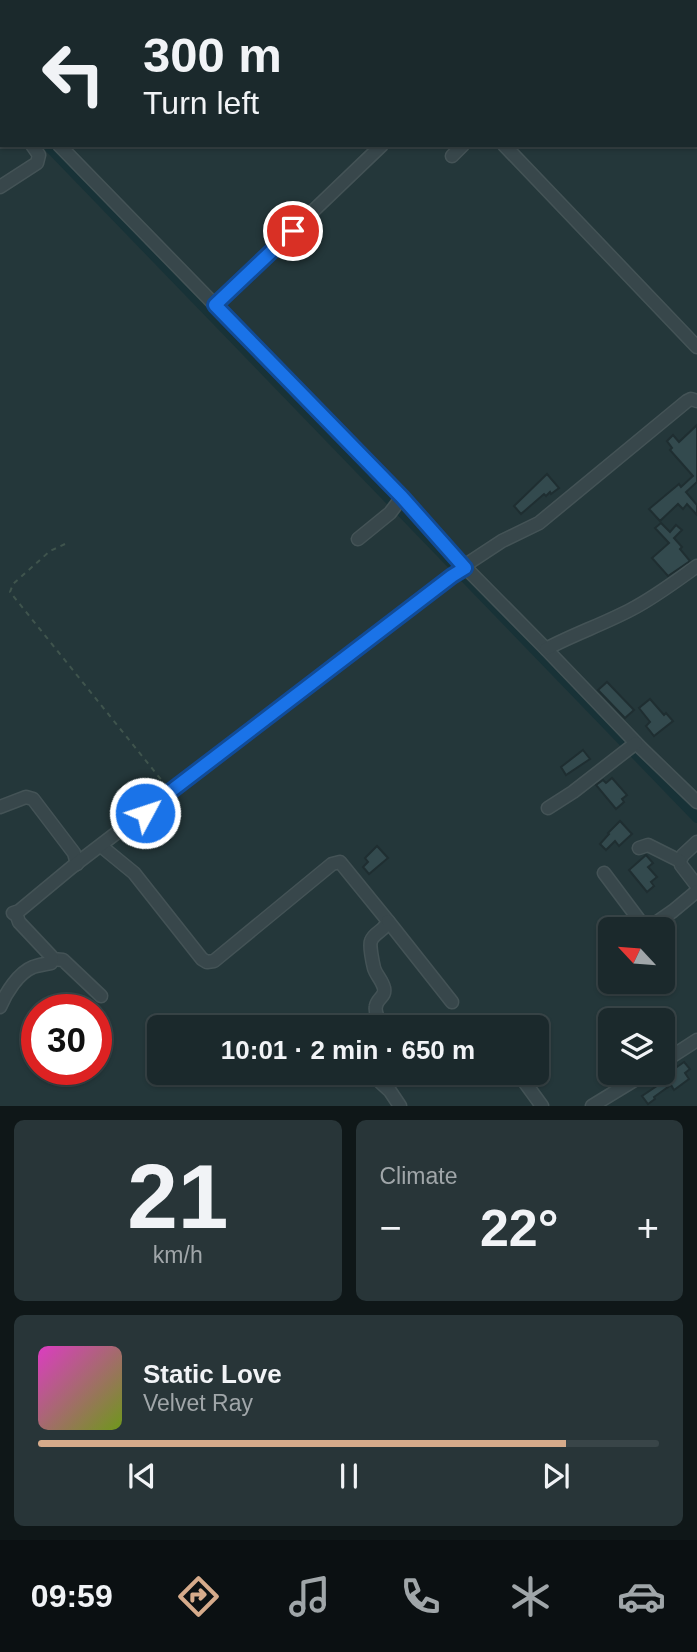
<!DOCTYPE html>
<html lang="en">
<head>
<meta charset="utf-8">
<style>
  :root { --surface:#1b292c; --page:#283538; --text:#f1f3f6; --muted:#a0a6a9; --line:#394548; --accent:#d6ab8b }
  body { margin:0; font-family:Helvetica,sans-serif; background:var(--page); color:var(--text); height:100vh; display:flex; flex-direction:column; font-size:26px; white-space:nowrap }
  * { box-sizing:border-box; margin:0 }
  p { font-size:23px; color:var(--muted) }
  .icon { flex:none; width:38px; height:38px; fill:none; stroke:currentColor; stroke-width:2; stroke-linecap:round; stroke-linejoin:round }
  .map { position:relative; height:1106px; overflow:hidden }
  .panel { display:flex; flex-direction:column; gap:14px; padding:14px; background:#0f1718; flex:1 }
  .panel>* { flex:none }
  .guide { position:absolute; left:0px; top:0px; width:698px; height:147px; box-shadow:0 2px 5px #0004,0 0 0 2px var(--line); background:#1b292c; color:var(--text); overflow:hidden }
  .needle { width:46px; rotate:296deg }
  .tools { position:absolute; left:598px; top:917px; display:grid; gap:14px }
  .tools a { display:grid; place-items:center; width:77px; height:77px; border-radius:10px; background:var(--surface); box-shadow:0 2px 5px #0004,0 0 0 2px var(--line); font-size:35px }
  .speed { position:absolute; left:21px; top:994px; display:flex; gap:14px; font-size:35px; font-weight:700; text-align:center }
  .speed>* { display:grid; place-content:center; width:91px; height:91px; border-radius:50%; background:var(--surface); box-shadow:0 2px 5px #0004,0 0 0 2px var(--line); line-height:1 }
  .speed .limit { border:10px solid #d22; background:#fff; color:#111 }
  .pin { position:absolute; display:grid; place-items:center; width:60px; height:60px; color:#fff; margin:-30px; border:4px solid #fff; border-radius:50%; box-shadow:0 2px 7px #0007 }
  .me { position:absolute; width:77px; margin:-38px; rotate:50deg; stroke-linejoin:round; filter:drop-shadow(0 0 5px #0008) }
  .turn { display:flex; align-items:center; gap:24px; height:147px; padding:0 28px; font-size:32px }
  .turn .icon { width:91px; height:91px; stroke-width:2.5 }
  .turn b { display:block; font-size:49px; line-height:60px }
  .big { font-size:52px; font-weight:700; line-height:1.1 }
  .panel .widget { flex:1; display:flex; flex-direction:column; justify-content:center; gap:10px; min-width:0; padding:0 24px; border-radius:10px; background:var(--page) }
  .panel .dial { align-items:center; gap:0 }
  .dial b { font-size:91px; line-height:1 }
  .song { display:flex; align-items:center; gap:21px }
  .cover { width:84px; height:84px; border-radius:10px; background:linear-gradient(135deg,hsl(310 70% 55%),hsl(80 70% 35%)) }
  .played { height:7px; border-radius:4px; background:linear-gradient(90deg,var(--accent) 85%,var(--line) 85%) }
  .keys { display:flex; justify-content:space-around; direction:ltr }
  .heat { display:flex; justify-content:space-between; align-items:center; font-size:38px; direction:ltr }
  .panel .tiles { flex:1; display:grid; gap:14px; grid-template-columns:1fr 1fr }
  .widget:last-child { grid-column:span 2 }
  .trip { position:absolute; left:147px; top:1015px; width:402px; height:70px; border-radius:10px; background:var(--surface); box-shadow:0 2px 5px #0004,0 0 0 2px var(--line); font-weight:700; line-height:70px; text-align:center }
  .tabs { display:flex; height:112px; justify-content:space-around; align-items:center; background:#0b1012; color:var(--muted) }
  .tabs .icon { width:49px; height:49px }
  .tabs .selected { color:var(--accent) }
  .tabs b { font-size:32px; color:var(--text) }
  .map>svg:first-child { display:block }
</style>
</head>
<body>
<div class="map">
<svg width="697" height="1106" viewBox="0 0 697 1106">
  <rect width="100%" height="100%" fill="#24373a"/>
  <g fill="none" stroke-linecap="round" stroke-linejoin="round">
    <g stroke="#183237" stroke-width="10">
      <polyline points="0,97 2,99"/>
      <polyline points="47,145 697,818"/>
    </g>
  </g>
  <g fill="#334a4e" stroke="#1f2e31" stroke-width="2">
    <polygon points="697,425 697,482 686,492 697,505 697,515 687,504 683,509 678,504 660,521 649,509 679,484 681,487 693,476 670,450 672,448 667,441 673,435 679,442"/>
    <polygon points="547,474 559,488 551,494 550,492 546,496 544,494 521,514 514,506"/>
    <polygon points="661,523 670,532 676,525 682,530 674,538 682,547 680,549 690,561 668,576 652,558 669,543 655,528"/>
    <polygon points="607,682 634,710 625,718 598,690"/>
    <polygon points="650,699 664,715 666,713 673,721 654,736 646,726 650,722 639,708"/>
    <polygon points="583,750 590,759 566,775 561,767"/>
    <polygon points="612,778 627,795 622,799 624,802 616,809 596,785 603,780 606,783"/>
    <polygon points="620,821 632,834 619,846 615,841 606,850 600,844 609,834 608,833"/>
    <polygon points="377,846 388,858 369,874 363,867 368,862 365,858"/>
    <polygon points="646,855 653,863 648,867 657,877 651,882 654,886 647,892 629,870"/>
    <polygon points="684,1062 690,1069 685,1073 689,1079 674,1090 671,1085 654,1097 655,1099 648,1104 642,1096 667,1079 664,1076"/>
  </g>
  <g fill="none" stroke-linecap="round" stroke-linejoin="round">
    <g stroke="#445356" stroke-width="15">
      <g id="minor">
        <polyline points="531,2 532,0"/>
        <polyline points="634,2 637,0"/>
        <polyline points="696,71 697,72"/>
        <polyline points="0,84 2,86"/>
        <polyline points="59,145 402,497 464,566 546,649 641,748 697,802"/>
        <polyline points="504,145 697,347"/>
        <polyline points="452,156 463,145"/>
        <polyline points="0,187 37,163 39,155 32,145"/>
        <polyline points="215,305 382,145"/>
        <polyline points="358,539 390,513 402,497"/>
        <path d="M546 649C574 634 604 624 632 609 655 597 676 581 697 566"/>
        <polyline points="0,807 26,797 33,799 74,853 77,864"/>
        <polyline points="548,808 573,792 636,743"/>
        <polyline points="697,842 683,855 680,861 681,865 697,886"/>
        <path d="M101 846 134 873 202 959 207 962 214 961 332 864 340 862 388 921C385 931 374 932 371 941 369 945 373 964 374 968 376 975 382 980 384 988 386 997 377 998 376 1006 374 1013 380 1021 381 1027"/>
        <polyline points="639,848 648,845 680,861"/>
        <polyline points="604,873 643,925 646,927 650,927 673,911 697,891"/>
        <polyline points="388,921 452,1002"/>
        <polyline points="52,959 63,960 101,996"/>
        <path d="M0 1007C6 993 18 973 33 967 39 965 45 964 51 963L52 959 51 956 19 922 17 916 13 913 19 911 72 867 452 576 465 568 464 566 502 541 539 523 687 401 691 399 697 401"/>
        <polyline points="663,1062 697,1040"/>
        <polyline points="375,1073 378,1080 390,1091 400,1106"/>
        <polyline points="518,1073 542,1106"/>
        <polyline points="592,1106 646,1073"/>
      </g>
    </g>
    <polyline stroke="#3f544d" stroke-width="2" stroke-dasharray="5 5" stroke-linecap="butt" points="65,544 50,551 13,584 10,592 163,782"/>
    <use href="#minor" stroke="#38474b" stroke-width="12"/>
  </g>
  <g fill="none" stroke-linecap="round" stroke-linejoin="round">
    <g stroke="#114b97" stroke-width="18">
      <polyline id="route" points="145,813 171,791 452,576 465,568 402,497 215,305 293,231"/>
    </g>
    <use href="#route" stroke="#1a73e8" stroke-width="12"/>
  </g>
</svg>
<div class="tools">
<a><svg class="needle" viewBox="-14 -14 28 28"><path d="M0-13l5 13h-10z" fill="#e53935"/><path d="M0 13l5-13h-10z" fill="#a0a6a9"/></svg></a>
<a><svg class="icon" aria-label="layers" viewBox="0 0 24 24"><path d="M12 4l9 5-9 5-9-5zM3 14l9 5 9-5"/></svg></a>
</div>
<div class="speed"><div class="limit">30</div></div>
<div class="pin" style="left:293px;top:231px;background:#d93025"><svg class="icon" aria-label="arrive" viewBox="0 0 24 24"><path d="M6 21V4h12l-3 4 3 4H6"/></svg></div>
<svg class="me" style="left:145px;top:813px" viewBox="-20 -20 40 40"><circle r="17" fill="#1a73e8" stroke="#fff" stroke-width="3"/><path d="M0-11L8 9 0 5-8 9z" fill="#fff"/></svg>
<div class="trip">10:01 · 2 min · 650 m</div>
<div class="guide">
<div class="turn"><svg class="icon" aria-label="left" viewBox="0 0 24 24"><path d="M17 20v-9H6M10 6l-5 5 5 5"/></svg><div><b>300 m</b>Turn left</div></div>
</div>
</div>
<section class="panel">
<div class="tiles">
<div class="widget dial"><b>21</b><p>km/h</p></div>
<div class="widget"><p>Climate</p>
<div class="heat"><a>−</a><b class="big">22°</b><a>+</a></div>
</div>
<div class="widget">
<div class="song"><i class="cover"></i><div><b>Static Love</b><p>Velvet Ray</p></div></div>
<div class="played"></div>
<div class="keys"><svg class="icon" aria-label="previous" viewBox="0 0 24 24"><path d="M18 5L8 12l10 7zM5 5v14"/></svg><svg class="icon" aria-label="pause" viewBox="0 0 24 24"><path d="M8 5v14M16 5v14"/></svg><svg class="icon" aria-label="next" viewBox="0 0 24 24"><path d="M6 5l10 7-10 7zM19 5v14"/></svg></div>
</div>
</div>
</section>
<nav class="tabs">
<b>09:59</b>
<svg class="icon selected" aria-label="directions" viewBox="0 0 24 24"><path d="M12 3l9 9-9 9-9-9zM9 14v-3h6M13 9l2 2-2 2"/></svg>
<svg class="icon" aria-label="music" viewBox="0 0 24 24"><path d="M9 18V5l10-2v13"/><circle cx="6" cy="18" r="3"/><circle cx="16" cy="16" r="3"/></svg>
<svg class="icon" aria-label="phone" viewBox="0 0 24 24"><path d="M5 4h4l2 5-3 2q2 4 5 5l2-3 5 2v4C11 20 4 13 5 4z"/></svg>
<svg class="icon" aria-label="climate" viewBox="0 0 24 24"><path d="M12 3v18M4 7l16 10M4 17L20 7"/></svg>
<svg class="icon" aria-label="car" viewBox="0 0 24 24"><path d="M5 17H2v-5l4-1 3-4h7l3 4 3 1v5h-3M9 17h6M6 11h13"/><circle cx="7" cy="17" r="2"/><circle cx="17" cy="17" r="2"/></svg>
</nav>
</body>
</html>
